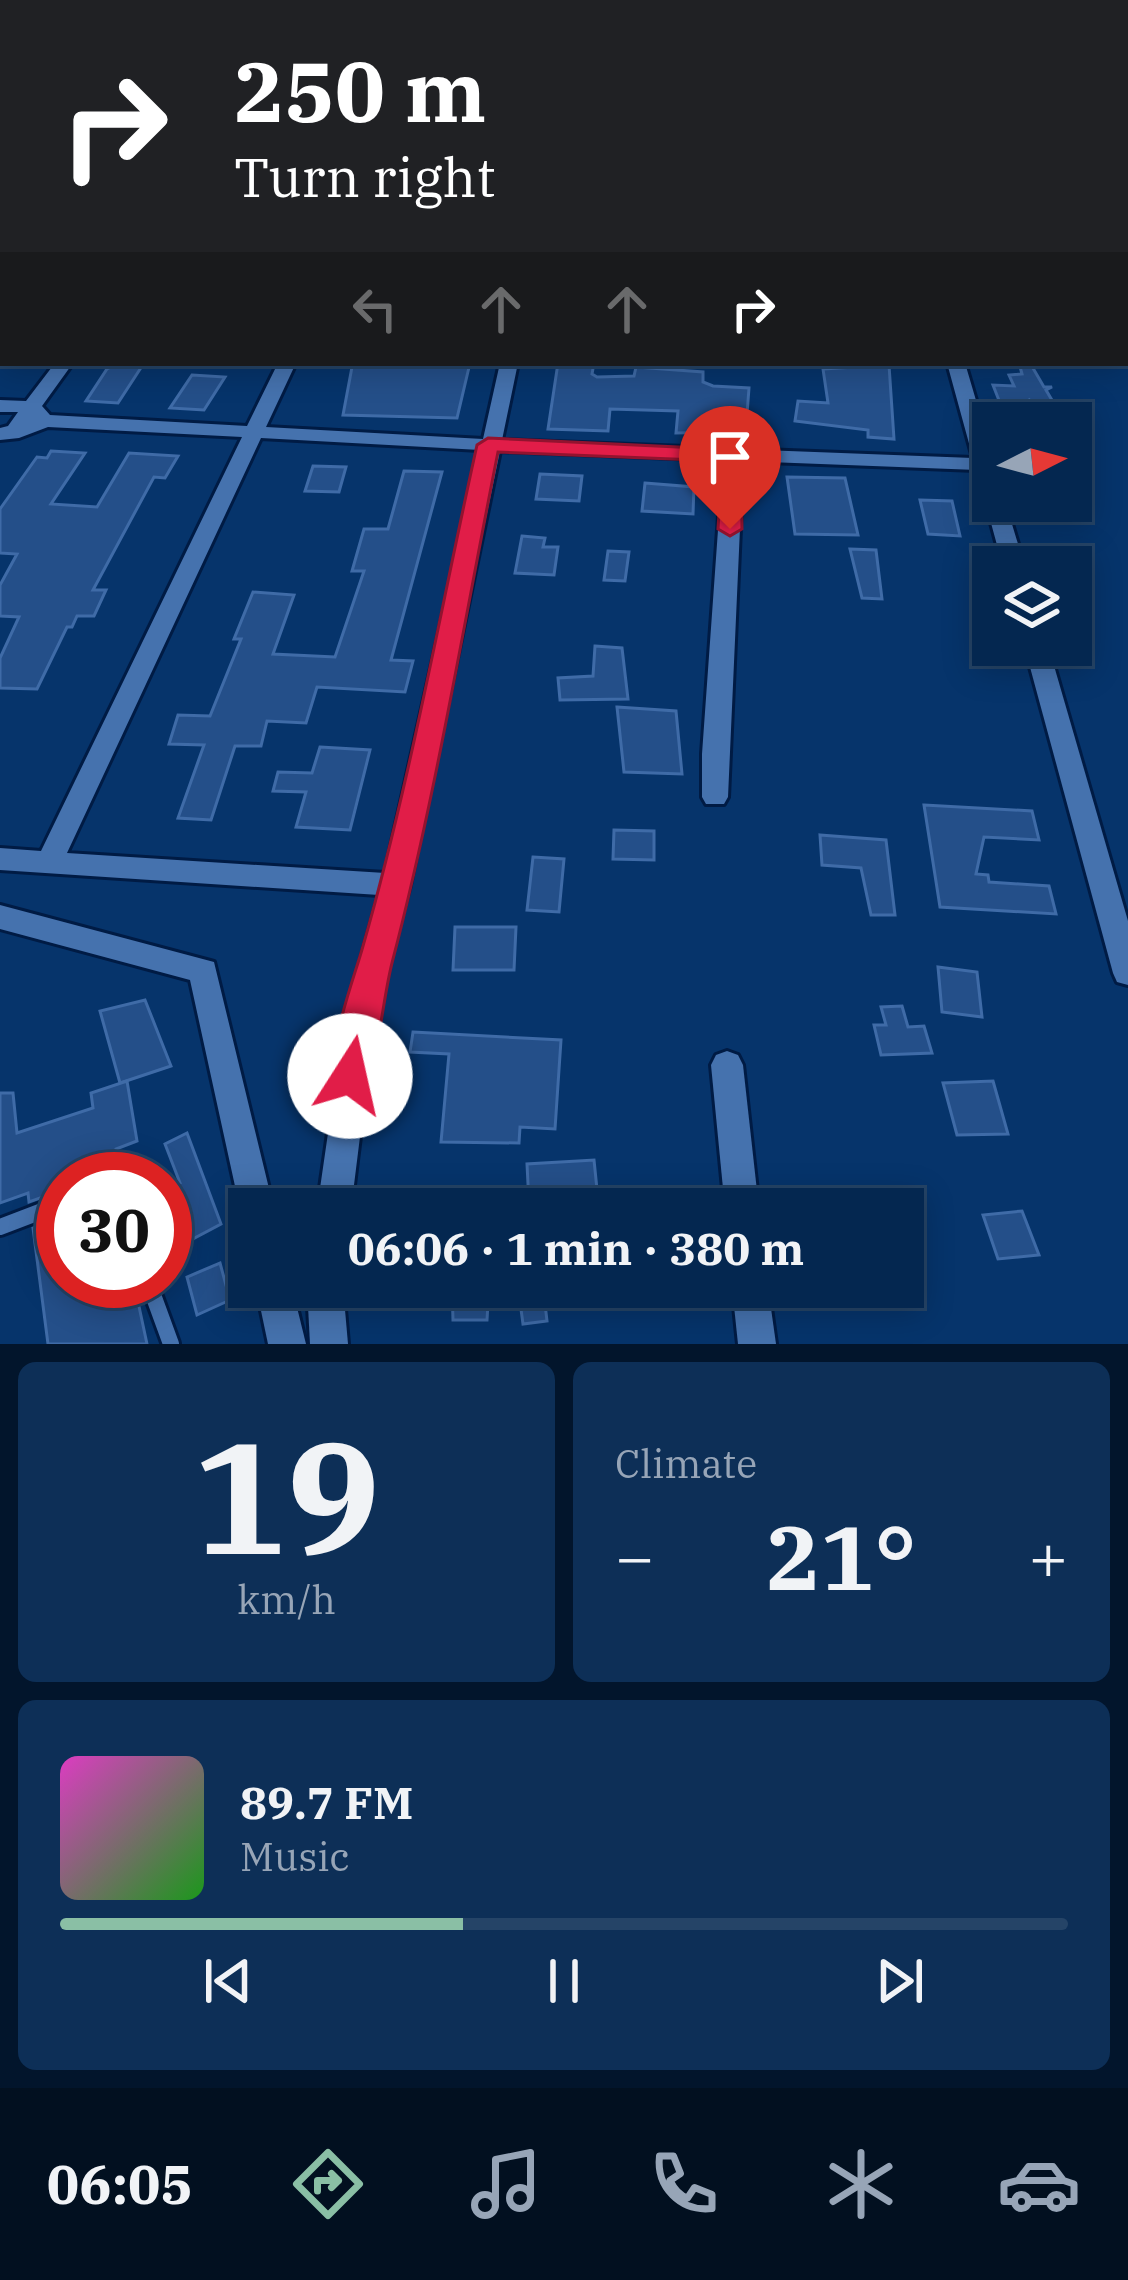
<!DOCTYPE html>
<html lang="en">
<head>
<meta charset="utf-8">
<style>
  :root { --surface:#042750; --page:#0d2f57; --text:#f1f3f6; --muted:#97a5b7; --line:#254467; --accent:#8abfa5 }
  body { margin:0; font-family:"IBM Plex Serif",serif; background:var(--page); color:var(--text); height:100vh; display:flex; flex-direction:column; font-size:45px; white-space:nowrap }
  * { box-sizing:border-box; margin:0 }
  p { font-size:39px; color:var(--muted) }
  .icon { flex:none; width:66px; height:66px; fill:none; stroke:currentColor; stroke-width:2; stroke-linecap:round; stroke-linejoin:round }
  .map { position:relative; height:1344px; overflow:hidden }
  .drawer { display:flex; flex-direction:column; gap:18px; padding:18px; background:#02152c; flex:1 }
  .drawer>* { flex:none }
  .top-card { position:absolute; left:0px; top:0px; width:1128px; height:366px; box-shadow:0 6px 30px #0003,0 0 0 3px var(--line); background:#202124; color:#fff; overflow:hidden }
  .needle { width:78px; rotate:84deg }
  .tools { position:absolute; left:972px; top:402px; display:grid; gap:24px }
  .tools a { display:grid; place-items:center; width:120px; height:120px; border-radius:0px; background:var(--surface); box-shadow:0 6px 30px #0003,0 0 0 3px var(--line); font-size:60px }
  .speed { position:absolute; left:36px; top:1152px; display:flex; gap:24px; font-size:60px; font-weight:700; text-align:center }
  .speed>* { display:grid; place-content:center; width:156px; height:156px; border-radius:50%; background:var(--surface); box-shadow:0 6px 30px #0003,0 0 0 3px var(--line); line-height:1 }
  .speed .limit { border:18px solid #d22; background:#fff; color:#111 }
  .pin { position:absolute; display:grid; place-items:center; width:102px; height:102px; color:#fff; margin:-123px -51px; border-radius:50% 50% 50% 0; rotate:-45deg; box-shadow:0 0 12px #0007 }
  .pin .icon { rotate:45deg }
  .me { position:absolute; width:132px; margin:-66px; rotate:10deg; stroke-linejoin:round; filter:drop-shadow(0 0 9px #0008) }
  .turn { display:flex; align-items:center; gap:42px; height:252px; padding:0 36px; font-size:54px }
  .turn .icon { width:156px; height:156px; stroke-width:2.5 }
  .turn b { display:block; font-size:84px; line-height:102px }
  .lanes { display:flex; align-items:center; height:114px; padding:0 36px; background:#0003; justify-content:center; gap:60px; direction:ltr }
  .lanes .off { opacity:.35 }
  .big { font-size:90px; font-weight:700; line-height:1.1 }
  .drawer .card { flex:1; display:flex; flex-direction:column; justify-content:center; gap:18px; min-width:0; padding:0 42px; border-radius:18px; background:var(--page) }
  .drawer .dial { align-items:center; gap:0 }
  .dial b { font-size:156px; line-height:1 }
  .song { display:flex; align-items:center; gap:36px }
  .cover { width:144px; height:144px; border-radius:18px; background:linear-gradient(135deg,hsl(310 70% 55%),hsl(120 70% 35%)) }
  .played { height:12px; border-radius:6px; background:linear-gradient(90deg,var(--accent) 40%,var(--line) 40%) }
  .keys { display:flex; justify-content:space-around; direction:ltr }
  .heat { display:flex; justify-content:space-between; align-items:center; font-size:66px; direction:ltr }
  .drawer .tiles { flex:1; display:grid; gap:18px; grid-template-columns:1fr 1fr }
  .card:last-child { grid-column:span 2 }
  .trip { position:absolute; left:228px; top:1188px; width:696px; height:120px; border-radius:0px; background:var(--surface); box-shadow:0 6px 30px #0003,0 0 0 3px var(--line); font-weight:700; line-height:120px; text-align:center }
  .tabs { display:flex; height:192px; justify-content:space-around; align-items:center; background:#021020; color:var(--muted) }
  .tabs .icon { width:84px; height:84px }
  .tabs .active { color:var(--accent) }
  .tabs b { font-size:54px; color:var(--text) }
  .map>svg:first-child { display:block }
</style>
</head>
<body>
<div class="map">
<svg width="1128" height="1344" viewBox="0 0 1128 1344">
  <rect width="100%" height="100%" fill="#06346b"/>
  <g fill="#244f89" stroke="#3f6ba7" stroke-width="3">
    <polygon points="118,363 144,363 118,403 86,401 107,369"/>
    <polygon points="362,363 470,363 457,418 343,415 352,367"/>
    <polygon points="558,363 594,363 592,374 597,377 634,376 636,367 703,372 703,382 713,386 749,388 747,414 731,414 731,432 676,433 678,411 610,409 608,431 548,429"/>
    <polygon points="1019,363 1030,363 1044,387 1052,387 1046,390 1062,417 1057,417 1058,421 1034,420 1029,400 1012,409 1000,403 993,385 1014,386 1009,375 1022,374"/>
    <polygon points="889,365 894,439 868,437 868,430 795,421 798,401 828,403 823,369"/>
    <polygon points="192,375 225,377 204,410 170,408"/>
    <polygon points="51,451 85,453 51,504 97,507 129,453 178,456 165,478 154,477 93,590 106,590 94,616 77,616 72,627 67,627 37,689 0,688 0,658 19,617 0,616 0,585 17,554 0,553 0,509 37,457 47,458"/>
    <polygon points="313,466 346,467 339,492 305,491"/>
    <polygon points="404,471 442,472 391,660 413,661 405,692 317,687 306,723 267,721 261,746 235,746 211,820 178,818 204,745 169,744 178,715 210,716 241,639 234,639 253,592 294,595 273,654 335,657 364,571 352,571 364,529 388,529"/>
    <polygon points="540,474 582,476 579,501 536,499"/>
    <polygon points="787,477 845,478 858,535 795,534"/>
    <polygon points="645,483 694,487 693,514 642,511"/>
    <polygon points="920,500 952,501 960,536 928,534"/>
    <polygon points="522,536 545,538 543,547 558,547 554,575 515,573"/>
    <polygon points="850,549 876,550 882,599 862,598"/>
    <polygon points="608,551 629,552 625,581 604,580"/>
    <polygon points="595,646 622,648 628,699 560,700 558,678 593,676"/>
    <polygon points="617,707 676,711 682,774 624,772"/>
    <polygon points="320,747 370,750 350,830 296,827 306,792 273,791 278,772 312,773"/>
    <polygon points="924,805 1032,811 1039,840 984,837 976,874 988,875 989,882 1049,886 1056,914 940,907"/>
    <polygon points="614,830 654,831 654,860 613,859"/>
    <polygon points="820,835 886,840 895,915 871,915 861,868 822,865"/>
    <polygon points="533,857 564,859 559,912 527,910"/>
    <polygon points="455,927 516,927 514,970 453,970"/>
    <polygon points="938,967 977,972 982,1017 942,1012"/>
    <polygon points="145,1000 171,1066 120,1083 100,1011"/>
    <polygon points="902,1006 908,1027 924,1026 932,1053 881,1055 874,1025 886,1025 881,1007"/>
    <polygon points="413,1032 561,1040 555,1129 520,1127 519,1143 441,1142 449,1054 410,1052"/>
    <polygon points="127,1081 137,1141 116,1149 117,1162 63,1179 63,1190 29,1202 28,1193 0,1203 0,1093 13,1093 17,1133 93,1108 91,1093"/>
    <polygon points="993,1081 1008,1134 957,1135 943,1083"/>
    <polygon points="187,1133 221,1224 170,1251 165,1235 165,1190 180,1183 165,1144"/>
    <polygon points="594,1160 599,1209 564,1209 564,1202 529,1204 527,1164"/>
    <polygon points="1022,1211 1039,1255 998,1259 983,1215"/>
    <polygon points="63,1217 63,1281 104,1281 116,1306 137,1297 147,1344 48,1344 33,1228"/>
    <polygon points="220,1263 230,1300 197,1315 187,1277"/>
    <polygon points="452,1287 489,1287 487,1320 453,1320"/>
    <polygon points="518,1287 543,1287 547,1321 523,1324"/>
  </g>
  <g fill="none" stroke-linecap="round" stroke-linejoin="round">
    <g stroke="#001b44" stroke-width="22">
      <g id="service">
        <polyline points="0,1227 63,1203"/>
        <polyline points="148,1281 171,1344"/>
      </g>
    </g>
    <g stroke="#001b44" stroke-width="6">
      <g id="minor">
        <polygon points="851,0 861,0 862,3 852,3"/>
        <polygon points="963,0 973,0 974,3 964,3"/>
        <rect x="1125" y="61" width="3" height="8"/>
        <rect x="1125" y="163" width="3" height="8"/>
        <polygon points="1125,270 1128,271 1128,287 1125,286"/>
        <path d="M55 363H73L42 406 50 415 247 426 278 363H296L266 427 483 439 500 363H518L502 440 973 458 947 363H965L993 458V501H1005L1025 567H1003L985 501 988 497 977 470 743 461 728 797 724 804H706L702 797V754L723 460 500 451 410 885 375 1016 351 1209H317L345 1016 379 895 0 870V848L41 851 242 437 48 427 19 438 0 440V428L8 426 18 412H0V400L26 401ZM261 438 480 450 385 873 67 853Z"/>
        <polygon points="1024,645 1048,645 1128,921 1128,985 1117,982 1113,973"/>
        <polygon points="0,905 214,962 274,1209 249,1209 249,1222 240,1209 190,980 0,929"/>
        <polygon points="727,1051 738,1055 743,1065 759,1209 725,1209 711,1065 716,1055"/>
        <polygon points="256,1287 292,1287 306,1344 268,1344"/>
        <polygon points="307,1287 343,1287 348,1344 310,1344"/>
        <polygon points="732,1287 768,1287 776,1344 738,1344"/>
      </g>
    </g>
    <g stroke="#001b44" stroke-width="6">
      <g id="tertiary">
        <polygon points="219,0 234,0 217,3"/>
        <polygon points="3,237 3,251 0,252 0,238"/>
      </g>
    </g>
    <use href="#service" stroke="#4572ae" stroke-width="16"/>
    <use href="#minor" fill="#4572ae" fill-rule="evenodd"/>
    <use href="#tertiary" fill="#4572ae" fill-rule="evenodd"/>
  </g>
  <path fill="#e11d48" stroke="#92132f" stroke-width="3" d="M488 438 741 450 742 529 730 536 718 529 722 461 498 452C464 622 436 795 392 963 382 1003 380 1052 363 1088L350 1093 337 1088C323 1058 354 979 363 946 410 782 440 612 477 445Z"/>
</svg>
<div class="tools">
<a><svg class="needle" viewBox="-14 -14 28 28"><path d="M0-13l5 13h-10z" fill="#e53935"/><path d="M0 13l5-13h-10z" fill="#97a5b7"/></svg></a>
<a><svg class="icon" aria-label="layers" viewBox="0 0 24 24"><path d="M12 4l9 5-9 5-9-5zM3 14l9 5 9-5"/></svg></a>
</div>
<div class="speed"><div class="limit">30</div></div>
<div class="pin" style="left:730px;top:529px;background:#d93025"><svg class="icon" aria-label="arrive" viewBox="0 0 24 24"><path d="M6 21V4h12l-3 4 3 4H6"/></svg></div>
<svg class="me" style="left:350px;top:1076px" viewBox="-20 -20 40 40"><circle r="19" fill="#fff"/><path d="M0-13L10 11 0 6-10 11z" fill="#e11d48"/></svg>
<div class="trip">06:06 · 1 min · 380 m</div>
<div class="top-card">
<div class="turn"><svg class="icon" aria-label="right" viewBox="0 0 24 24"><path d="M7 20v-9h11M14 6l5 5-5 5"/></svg><div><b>250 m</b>Turn right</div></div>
<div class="lanes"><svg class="icon off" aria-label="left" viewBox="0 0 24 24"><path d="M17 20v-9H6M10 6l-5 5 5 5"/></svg><svg class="icon off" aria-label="ahead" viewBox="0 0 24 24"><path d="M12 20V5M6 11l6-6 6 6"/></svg><svg class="icon off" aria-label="ahead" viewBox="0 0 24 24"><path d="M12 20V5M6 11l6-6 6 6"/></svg><svg class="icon" aria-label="right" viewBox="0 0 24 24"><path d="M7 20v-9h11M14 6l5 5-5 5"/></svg></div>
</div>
</div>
<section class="drawer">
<div class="tiles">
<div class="card dial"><b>19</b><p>km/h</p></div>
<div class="card"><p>Climate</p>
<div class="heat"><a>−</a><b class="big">21°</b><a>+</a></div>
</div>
<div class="card">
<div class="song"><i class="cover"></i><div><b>89.7 FM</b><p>Music</p></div></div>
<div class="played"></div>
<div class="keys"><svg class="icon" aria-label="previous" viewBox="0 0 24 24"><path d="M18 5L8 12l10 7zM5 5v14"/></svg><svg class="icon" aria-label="pause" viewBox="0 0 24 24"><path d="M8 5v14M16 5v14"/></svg><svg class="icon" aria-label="next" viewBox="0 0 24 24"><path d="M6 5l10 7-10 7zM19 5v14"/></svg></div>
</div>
</div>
</section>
<nav class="tabs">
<b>06:05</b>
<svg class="icon active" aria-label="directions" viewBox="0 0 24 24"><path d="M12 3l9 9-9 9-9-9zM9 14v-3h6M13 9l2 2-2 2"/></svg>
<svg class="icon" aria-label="music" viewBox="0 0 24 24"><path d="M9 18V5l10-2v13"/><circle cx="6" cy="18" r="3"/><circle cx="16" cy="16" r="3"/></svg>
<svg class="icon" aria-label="phone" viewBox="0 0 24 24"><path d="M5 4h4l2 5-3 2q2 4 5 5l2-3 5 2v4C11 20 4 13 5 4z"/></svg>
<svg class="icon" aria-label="climate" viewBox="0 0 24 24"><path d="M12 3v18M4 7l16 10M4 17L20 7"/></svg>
<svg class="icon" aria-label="car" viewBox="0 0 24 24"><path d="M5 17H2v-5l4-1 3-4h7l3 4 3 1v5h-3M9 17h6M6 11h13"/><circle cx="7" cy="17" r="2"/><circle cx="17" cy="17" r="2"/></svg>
</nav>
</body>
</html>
